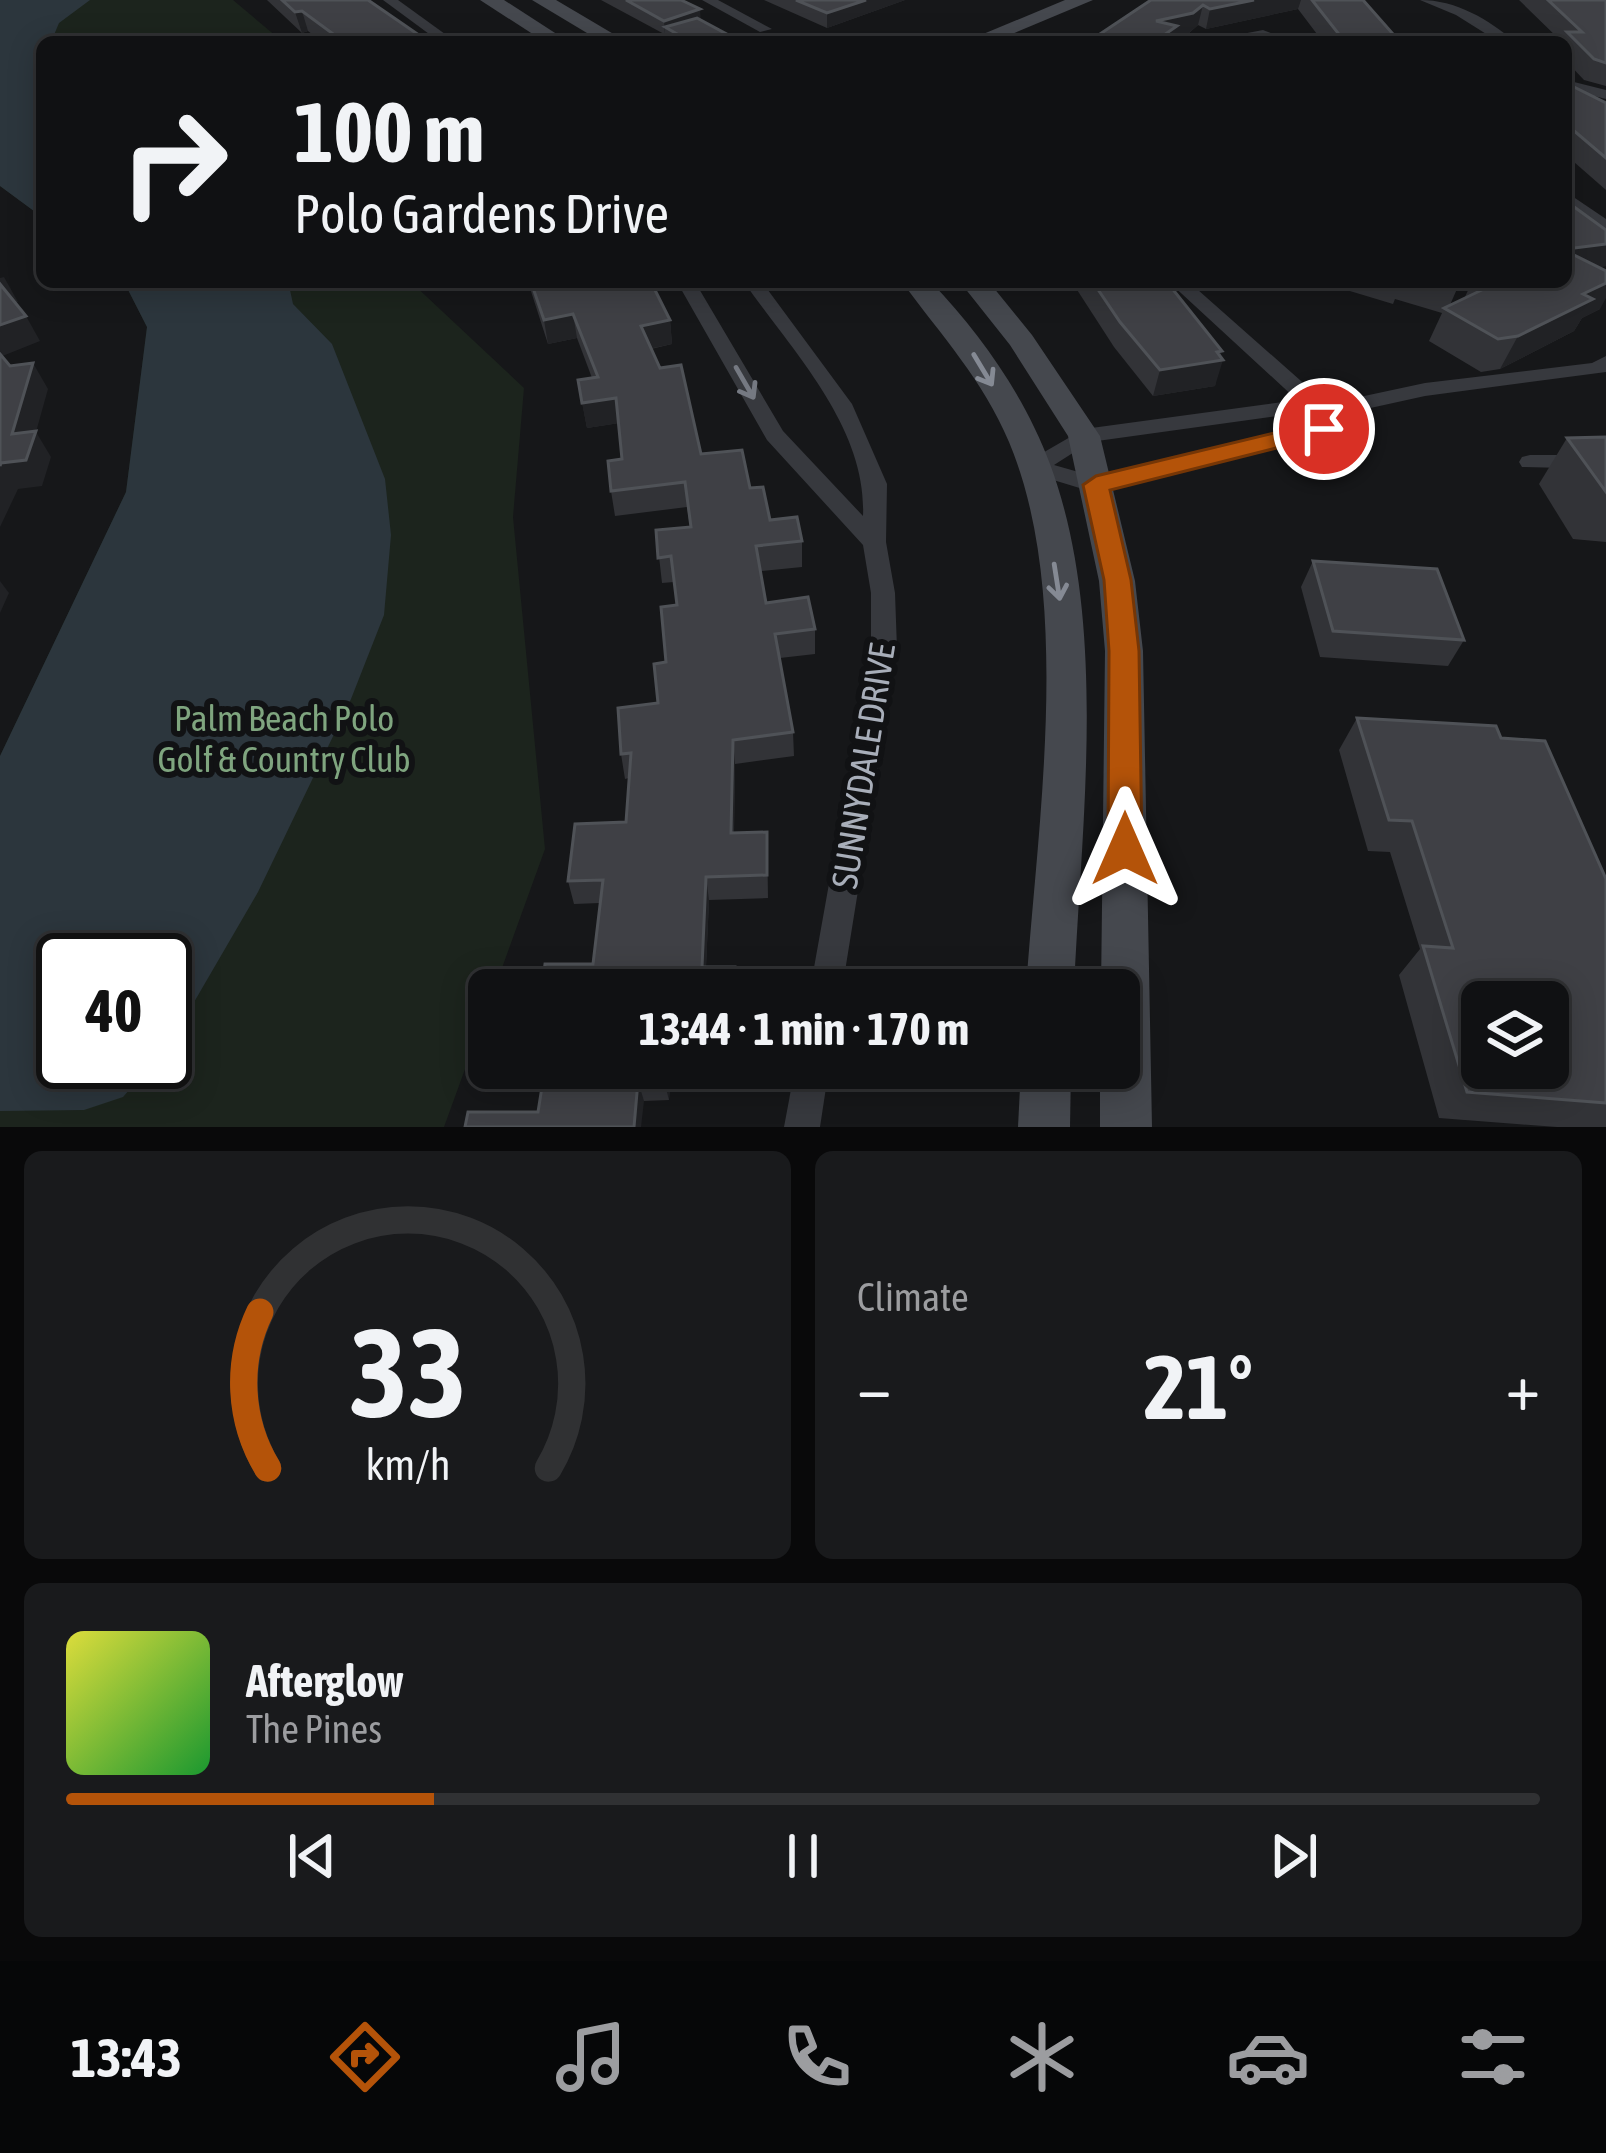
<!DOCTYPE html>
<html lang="en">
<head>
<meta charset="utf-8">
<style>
  :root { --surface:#101113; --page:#191a1c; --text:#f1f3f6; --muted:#9c9da0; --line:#303133; --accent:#b45309 }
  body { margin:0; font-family:"Asap Condensed",sans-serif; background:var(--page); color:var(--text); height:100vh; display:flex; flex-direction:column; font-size:45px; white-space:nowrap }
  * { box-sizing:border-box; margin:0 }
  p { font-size:39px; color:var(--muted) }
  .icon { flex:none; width:66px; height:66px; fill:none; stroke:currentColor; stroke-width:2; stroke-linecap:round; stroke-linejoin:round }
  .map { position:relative; height:1127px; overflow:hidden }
  .drawer { display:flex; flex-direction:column; gap:24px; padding:24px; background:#09090a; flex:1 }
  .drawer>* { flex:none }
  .hud { position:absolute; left:36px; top:36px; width:1536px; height:252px; border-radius:18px; box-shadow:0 6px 30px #0003,0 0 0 3px var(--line); background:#101113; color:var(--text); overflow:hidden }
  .tools { position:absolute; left:1461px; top:981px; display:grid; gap:24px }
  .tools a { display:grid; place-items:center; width:108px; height:108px; border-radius:18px; background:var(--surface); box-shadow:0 6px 30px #0003,0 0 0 3px var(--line); font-size:60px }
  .speed { position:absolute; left:36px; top:933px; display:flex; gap:24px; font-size:60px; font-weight:700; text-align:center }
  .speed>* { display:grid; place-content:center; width:156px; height:156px; border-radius:50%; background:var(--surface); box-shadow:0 6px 30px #0003,0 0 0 3px var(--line); line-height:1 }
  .speed .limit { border:6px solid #111; border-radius:18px; background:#fff; color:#111 }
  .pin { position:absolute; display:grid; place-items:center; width:102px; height:102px; color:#fff; margin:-51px; border:6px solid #fff; border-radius:50%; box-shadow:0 3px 12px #0007 }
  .me { position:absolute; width:132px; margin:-66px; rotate:0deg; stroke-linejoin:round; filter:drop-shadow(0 0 9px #0008) }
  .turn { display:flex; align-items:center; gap:42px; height:252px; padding:0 60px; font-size:54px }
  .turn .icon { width:156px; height:156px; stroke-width:2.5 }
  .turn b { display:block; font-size:84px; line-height:102px }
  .big { font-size:90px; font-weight:700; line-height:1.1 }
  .drawer .tile { flex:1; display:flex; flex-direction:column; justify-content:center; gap:18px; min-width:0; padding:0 42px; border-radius:18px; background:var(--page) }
  .drawer .dial { align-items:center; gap:0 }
  .dial svg { height:312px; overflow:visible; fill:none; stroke:var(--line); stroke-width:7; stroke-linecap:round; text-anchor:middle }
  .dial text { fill:var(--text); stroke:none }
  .song { display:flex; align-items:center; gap:36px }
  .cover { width:144px; height:144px; border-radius:18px; background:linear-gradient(135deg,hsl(60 70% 55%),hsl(130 70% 35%)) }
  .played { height:12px; border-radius:6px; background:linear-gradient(90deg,var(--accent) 25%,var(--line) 25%) }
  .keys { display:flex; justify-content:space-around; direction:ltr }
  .heat { display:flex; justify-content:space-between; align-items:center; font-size:66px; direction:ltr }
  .drawer .tiles { flex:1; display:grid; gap:24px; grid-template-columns:1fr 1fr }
  .tile:last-child { grid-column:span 2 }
  .trip { position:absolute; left:468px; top:969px; width:672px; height:120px; border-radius:18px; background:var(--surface); box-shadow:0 6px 30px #0003,0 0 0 3px var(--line); font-weight:700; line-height:120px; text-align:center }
  .menu { display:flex; height:192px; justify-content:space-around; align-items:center; background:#060708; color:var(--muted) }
  .menu .icon { width:84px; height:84px }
  .menu .selected { color:var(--accent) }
  .menu b { font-size:54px; color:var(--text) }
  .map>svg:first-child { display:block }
</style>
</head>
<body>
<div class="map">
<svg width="1606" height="1127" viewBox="0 0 1606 1127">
  <rect width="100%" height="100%" fill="#161719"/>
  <g fill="#1c241d" fill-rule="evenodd">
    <polygon points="0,0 233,0 283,42 42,42 42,217 0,186"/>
    <path d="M124 282H411L524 388 513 517 545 849 494 990H489V1003L444 1127H0V756L126 492 147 327ZM63 960H165V1062H63Z"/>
  </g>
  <g fill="#2c363d">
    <polygon points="0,0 90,0 59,23 51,42 42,42 42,217 0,186"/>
    <polygon points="124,282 271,282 290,290 293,304 332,344 385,479 391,535 384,615 351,699 258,892 172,1040 165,1049 165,960 63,960 63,1062 154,1062 123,1097 84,1110 0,1111 0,756 126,492 147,327"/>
  </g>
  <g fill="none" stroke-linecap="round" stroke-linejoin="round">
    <g fill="#37393e" fill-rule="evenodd">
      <polygon points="383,0 398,0 456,42 440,42"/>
      <polygon points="702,0 718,0 772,29 760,32"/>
      <path d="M1420 0C1456 0 1488 19 1515 42H1499L1456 15Z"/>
      <polygon points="1263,30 1294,42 1262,38 1200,42"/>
      <polygon points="1566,80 1606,90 1606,99 1566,89"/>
      <polygon points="1566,192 1606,219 1606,232 1566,205"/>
      <path d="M677 282H695L783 431 863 516C867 427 792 351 744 282H762L852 404 887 484 886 542 895 593 897 649 842 990H810L871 649V593L863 545 767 440Z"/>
      <path d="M1169 282H1189L1327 404 1425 383 1592 363 1606 356V372L1425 396 1334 416 1332 434 1096 493 1027 472 1024 467 1027 462 1084 429 1297 400ZM1299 413 1313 416V425L1096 477 1054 465 1090 442Z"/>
      <polygon points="1530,455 1606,455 1606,469 1522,467 1519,462 1522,457"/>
      <polygon points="795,1068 829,1068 820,1127 784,1127"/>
    </g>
    <g fill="#45484e" fill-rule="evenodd">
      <polygon points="480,0 504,0 569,42 545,42"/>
      <polygon points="532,0 556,0 627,42 602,42"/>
      <polygon points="1065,0 1093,0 993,42 964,42"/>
      <path d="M902 282H931C981 334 1025 397 1050 464 1109 623 1081 824 1074 990H1026C1037 825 1074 597 1009 442 983 380 941 335 902 282Z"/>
      <polygon points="960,282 989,282 1032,335 1100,436 1135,581 1143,651 1152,1127 1100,1127 1100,1068 1119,1068 1119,990 1101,990 1105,651 1099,581 1068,436 1010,345"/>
      <polygon points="1021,1068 1071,1068 1070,1127 1018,1127"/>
    </g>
  </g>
  <g fill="#323337">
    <polygon points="267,0 368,0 429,42 322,42 308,31 302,33"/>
    <polygon points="601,0 681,0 700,19 732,37 732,42 667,42 666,35"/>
    <polygon points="764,0 905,0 827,28"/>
    <polygon points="1151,0 1363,0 1400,42 1323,42 1298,9 1206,29 1198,25 1189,33 1175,36 1173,42 1088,42"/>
    <polygon points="1519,0 1606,0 1606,86 1584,80 1566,61 1566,42 1562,42"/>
    <polygon points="1566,83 1606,102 1606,190 1566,155"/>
    <polygon points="1606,230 1606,266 1598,267 1600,309 1582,318 1574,331 1500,369 1481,372 1429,341 1442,313 1395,299 1393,304 1320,282 1460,282 1450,305 1464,299 1471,284"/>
    <polygon points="528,282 651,282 670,320 672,344 651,349 701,454 750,488 770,520 802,541 802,567 761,571 766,603 815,629 815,654 780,658 793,732 794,756 735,764 734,833 767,832 768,898 709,900 706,967 737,990 593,964 600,903 574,904 568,881 626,822 629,778 625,779 621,754 658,703 677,605 674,582 662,583 656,530 690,527 687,507 615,516 611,491 622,459 619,423 587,428 578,380 592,378 577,338 548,344"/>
    <polygon points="1072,282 1167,282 1220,357 1215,386 1153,396 1114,347"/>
    <polygon points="1606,437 1606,542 1573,539 1539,484 1567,438"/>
    <polygon points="1313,561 1464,640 1448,666 1320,657 1301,587"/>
    <polygon points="1357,718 1501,738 1606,879 1606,1127 1557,1127 1439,1118 1399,975 1420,949 1390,852 1368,851 1339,750"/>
    <polygon points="545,1068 671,1068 669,1100 644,1101 538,1112"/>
  </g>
  <g fill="#212225">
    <polygon points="866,0 905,0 827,28 827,13"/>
    <polygon points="1254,0 1301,0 1298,9 1206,29 1210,9"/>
    <polygon points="1203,5 1198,25 1189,33 1175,36 1173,42 1154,42 1156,21"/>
    <polygon points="700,9 701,24 665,27 665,35 664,21"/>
    <polygon points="302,11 308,31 302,33 295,12"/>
    <polygon points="1606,244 1606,266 1566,271 1566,249"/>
    <polygon points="4,277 18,302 10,305 0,287 0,278"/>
    <polygon points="1606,283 1606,298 1600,309 1582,318 1574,331 1500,369 1518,336 1583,294"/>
    <polygon points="573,314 577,338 548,344 544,320"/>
    <polygon points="26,316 40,341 0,357 0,325"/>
    <polygon points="670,320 672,344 644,350 641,326"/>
    <polygon points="1222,351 1219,361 1223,360 1215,386 1153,396 1160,370"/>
    <polygon points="33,363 48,389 36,432 51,457 42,486 18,489 0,527 0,466"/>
    <polygon points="616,398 620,423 587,428 582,403"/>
    <polygon points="0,581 9,593 0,613"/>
    <polygon points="733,740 735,764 733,856 731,833"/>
    <polygon points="706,877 709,900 705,989 702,967"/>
    <polygon points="665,1068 671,1068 669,1100 664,1081"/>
    <polygon points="638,1081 644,1101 641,1127 634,1127"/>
  </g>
  <g fill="#3f4045" stroke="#4f5257" stroke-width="3" fill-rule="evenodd">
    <polygon points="282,0 368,0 429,42 344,42 302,11 295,12"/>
    <polygon points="626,0 681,0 700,9 664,21"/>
    <polygon points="796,0 866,0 827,13"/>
    <polygon points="1151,0 1254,0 1210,9 1203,5 1193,13 1156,21 1177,26 1154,42 1088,42"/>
    <polygon points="1312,0 1363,0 1400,42 1345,42"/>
    <polygon points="1548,0 1606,0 1606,63 1594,59 1567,32 1582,32"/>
    <polygon points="697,18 732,37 716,42 691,42 665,27"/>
    <polygon points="1566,83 1606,103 1606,158 1566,124"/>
    <polygon points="1566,201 1606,230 1606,244 1566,249"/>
    <polygon points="1566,251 1606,271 1606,283 1583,294 1593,299 1518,336 1498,339 1444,308 1486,288 1471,284 1475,282 1566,282"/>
    <polygon points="531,282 651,282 670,320 641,326 660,368 681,365 701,454 742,450 750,488 763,487 770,520 797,517 802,541 756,546 766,603 808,597 815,629 775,634 793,732 733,740 731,833 767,832 767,875 706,877 702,967 735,967 735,990 542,990 545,964 593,964 603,880 568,881 575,824 626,822 631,753 621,754 618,708 658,703 654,664 666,662 661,607 677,605 671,556 658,558 656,530 691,527 685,482 611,491 608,461 622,459 616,398 582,403 578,380 598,377 573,314 544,320"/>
    <polygon points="1093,282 1167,282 1222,351 1217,352 1223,360 1160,370 1120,322"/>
    <polygon points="1434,282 1460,282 1457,289"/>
    <polygon points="0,284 26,316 0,325"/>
    <polygon points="0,354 10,366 33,363 12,434 36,431 26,460 1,463 0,466"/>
    <polygon points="1606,437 1606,492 1567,438"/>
    <polygon points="1313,561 1437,569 1464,640 1333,631"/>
    <path d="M1357 718 1496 726 1501 738 1545 741 1606 879V1103L1467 1092 1423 946 1453 948 1412 821 1389 820ZM1482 1002H1548V1068H1482Z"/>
    <polygon points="545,1068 665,1068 664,1081 638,1081 634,1127 465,1127 468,1112 538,1112"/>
  </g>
  <defs><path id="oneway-shaft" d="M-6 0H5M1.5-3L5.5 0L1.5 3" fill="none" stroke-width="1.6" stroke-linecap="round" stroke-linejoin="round" transform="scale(3)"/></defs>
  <g stroke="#858a94">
    <use href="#oneway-shaft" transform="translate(983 370) rotate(59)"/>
    <use href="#oneway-shaft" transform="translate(1057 582) rotate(81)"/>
  </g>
  <use stroke="#757982" href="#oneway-shaft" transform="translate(745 383) rotate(60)"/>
  <polygon fill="#b45309" stroke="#753606" stroke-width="3" points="1324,421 1336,429 1332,434 1110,490 1131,580 1139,651 1142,849 1137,860 1125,864 1113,860 1108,849 1109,651 1104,580 1083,485 1096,476"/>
  <g text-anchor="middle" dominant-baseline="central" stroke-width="12" stroke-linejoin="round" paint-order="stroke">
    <g font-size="36" fill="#7fa57f" stroke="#111214">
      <text x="284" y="718">Palm Beach Polo<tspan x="284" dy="41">Golf &amp; Country Club</tspan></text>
    </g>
    <g font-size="36" fill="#a8aeb9" stroke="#111214">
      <text transform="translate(863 766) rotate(-81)">SUNNYDALE DRIVE</text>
    </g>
  </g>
</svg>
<div class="tools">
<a><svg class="icon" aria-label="layers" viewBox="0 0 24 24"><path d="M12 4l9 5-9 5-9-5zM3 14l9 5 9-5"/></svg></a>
</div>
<div class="speed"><div class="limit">40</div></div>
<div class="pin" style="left:1324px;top:429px;background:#d93025"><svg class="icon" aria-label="arrive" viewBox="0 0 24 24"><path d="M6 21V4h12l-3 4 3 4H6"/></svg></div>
<svg class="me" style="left:1125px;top:849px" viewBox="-20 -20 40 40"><path d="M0-17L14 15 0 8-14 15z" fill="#b45309" stroke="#fff" stroke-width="4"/></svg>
<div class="trip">13:44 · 1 min · 170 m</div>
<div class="hud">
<div class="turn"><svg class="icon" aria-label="right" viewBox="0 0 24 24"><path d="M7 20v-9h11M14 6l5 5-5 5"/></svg><div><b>100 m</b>Polo Gardens Drive</div></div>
</div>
</div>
<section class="drawer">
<div class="tiles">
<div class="tile dial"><svg viewBox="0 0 100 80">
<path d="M14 69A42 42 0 1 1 86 69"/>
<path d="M14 69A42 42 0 0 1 12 29" stroke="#b45309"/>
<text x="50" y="56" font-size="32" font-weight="700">33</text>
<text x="50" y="72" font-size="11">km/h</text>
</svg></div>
<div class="tile"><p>Climate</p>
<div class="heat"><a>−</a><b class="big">21°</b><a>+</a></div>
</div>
<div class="tile">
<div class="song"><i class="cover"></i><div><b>Afterglow</b><p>The Pines</p></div></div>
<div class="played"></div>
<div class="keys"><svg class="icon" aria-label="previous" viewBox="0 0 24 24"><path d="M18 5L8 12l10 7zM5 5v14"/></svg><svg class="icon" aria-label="pause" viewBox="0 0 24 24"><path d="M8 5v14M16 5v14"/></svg><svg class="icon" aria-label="next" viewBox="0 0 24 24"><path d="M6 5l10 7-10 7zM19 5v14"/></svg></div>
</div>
</div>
</section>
<nav class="menu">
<b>13:43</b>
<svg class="icon selected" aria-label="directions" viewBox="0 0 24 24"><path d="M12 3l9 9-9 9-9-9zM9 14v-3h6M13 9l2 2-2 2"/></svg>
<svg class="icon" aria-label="music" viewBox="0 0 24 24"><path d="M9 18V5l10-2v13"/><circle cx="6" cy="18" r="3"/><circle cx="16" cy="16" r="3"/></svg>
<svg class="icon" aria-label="phone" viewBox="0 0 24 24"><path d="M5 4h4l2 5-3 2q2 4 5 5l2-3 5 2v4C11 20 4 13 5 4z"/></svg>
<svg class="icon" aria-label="climate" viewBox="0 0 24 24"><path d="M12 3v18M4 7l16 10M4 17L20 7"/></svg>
<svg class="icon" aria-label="car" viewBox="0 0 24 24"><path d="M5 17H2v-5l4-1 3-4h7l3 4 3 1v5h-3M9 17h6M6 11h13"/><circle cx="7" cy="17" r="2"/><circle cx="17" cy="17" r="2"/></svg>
<svg class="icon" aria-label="filters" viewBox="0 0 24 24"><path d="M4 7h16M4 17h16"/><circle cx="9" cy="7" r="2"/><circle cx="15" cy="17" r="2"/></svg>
</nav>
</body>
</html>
